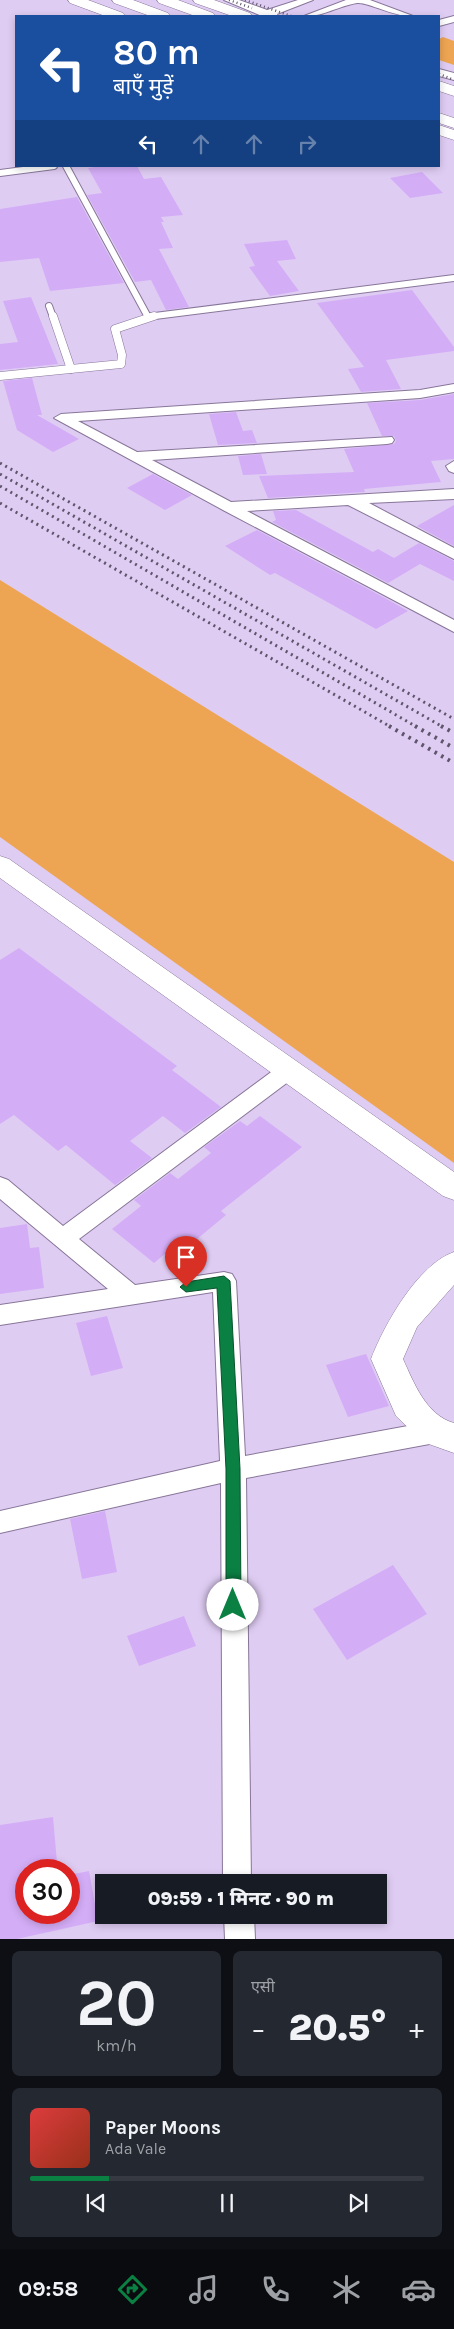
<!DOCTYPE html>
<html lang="hi">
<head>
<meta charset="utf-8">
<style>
  :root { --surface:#171b24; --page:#242831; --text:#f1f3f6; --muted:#9ea1a6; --line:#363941; --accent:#0b8043 }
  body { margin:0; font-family:Karla,"Noto Sans Devanagari",sans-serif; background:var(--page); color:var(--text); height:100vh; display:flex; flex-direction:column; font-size:19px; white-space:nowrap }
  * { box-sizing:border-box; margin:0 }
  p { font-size:16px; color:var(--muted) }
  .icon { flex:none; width:28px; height:28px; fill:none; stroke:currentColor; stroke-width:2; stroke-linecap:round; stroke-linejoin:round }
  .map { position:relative; height:1939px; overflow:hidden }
  .sheet { display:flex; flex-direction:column; gap:12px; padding:12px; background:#0d0f14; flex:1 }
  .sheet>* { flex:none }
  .guide { position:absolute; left:15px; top:15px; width:425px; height:152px; border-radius:0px; box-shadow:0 2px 8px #0003; background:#1a4fa0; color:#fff; overflow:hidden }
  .speed { position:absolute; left:15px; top:1859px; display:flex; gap:10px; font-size:25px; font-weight:700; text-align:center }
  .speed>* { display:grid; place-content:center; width:65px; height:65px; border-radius:50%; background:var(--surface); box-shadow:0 2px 8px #0003; line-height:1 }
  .speed .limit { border:8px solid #d22; background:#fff; color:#111 }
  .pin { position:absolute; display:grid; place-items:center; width:42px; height:42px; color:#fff; margin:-51px -21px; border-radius:50% 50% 50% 0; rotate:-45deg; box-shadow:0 0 5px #0007 }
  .pin .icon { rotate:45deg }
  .me { position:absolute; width:55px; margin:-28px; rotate:0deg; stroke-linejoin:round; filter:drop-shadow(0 0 4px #0008) }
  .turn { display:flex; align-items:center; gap:18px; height:105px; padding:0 15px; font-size:22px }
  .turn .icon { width:65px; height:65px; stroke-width:2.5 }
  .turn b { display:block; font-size:35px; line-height:42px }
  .lanes { display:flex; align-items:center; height:48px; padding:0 15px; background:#0003; justify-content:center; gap:25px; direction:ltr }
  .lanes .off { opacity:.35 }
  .big { font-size:38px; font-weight:800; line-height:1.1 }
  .sheet .tile { flex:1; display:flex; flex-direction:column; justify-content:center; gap:8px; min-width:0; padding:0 18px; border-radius:8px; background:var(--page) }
  .sheet .dial { align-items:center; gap:0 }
  .dial b { font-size:65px; line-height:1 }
  .song { display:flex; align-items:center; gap:15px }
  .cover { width:60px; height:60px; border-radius:8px; background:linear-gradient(135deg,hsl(0 70% 55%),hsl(10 70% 35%)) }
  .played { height:5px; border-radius:2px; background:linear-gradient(90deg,var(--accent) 20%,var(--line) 20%) }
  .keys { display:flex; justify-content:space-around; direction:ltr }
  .heat { display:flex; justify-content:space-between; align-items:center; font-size:28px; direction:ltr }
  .sheet .tiles { flex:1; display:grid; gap:12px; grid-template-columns:1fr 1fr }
  .tile:last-child { grid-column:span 2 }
  .trip { position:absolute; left:95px; top:1874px; width:292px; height:50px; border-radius:0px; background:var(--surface); box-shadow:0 2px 8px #0003; font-weight:800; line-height:50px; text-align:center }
  .dock { display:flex; height:80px; justify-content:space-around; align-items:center; background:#090b0e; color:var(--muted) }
  .dock .icon { width:35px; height:35px }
  .dock .selected { color:var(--accent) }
  .dock b { font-size:22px; color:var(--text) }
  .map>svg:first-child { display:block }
</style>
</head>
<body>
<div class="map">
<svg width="454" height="1939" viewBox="0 0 454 1939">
  <rect width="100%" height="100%" fill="#dfccf3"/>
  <g fill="#eda553">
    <polygon points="443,37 454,41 454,65 439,60 439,39"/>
    <polygon points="0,580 454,862 454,1163 0,837"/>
  </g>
  <g fill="#d4adf7">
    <polygon points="103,166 137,166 144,179 161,177 183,215 161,217 164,222 161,222 173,248 159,249 189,307 166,310 151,280 135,282 87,195 102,193 88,168"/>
    <polygon points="422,172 443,193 410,198 390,178"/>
    <polygon points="77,197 124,283 50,291 39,258 0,262 0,209"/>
    <polygon points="287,240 296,259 277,261 299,291 270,296 249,267 255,266 244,244"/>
    <polygon points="412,290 454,347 454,351 386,360 401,389 361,392 348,369 364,367 317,303"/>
    <polygon points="31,297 58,364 0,370 0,344 18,342 3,301"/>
    <polygon points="32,378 42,415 37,415 79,439 53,452 17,430 3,381"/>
    <polygon points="454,394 454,459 431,461 441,482 364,489 365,492 268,498 259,476 354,472 344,449 394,444 396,441 394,436 382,436 367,403 420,400"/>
    <polygon points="236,412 243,431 252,430 257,443 218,445 209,414"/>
    <polygon points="261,454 267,474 243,475 238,456"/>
    <polygon points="153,474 192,495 165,510 127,488"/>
    <polygon points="454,505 454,546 417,526"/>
    <polygon points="296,510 373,552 378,549 394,558 419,543 454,561 454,581 420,564 388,583 272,522 276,520 273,511"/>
    <polygon points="257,530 385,598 408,611 376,629 275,573 270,575 225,546"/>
    <polygon points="19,948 177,1066 172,1070 221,1107 185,1133 163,1116 130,1141 152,1158 115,1185 66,1145 58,1151 14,1115 0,1124 0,960"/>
    <polygon points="260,1116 302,1147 221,1211 226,1215 191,1244 184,1238 154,1263 112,1229 141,1206 134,1200 170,1173 178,1179 211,1153 204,1147 240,1121 247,1126"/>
    <polygon points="27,1224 30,1248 39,1247 44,1288 0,1294 0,1228"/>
    <polygon points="107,1316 123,1368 91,1376 76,1323"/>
    <polygon points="366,1354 389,1406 348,1417 326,1365"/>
    <polygon points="105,1511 117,1572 82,1579 70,1519"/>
    <polygon points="393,1565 427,1614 347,1660 313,1609"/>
    <polygon points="184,1616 196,1646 139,1666 127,1636"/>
    <polygon points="53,1817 57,1862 26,1866 26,1912 69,1912 69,1875 89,1871 98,1921 17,1939 0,1939 0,1825"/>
  </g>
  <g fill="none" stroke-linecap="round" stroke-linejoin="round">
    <g stroke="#887699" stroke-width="8">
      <g id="lane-far1">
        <polyline points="66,166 148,317"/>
        <polyline points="0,173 54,166"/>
        <polyline points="49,306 53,317"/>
        <polyline points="147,317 454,278"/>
      </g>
    </g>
    <g stroke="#887699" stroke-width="9">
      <g id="lane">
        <polyline points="53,316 71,369"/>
        <polyline points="0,376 121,364 122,355 115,329 154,316"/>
      </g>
    </g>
    <g stroke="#887699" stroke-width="2">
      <g id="street">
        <polygon points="224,0 239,0 267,10 298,0 313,0 277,14 278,16 262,16"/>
        <path d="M346 0H370L413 16C393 17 369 2 357 3 338 6 323 17 304 16Z"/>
        <polygon points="454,16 454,22 439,26 439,20"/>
        <polygon points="439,69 454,73 454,80 439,76"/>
        <polygon points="454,384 454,392 420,398 78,421 137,452 392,437 394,440 392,443 387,444 152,460 231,502 454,489 454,499 369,503 454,548 454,559 348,505 247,511 454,620 454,632 223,510 54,418 61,414 420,390"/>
        <polygon points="454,461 454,473 449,471 446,466"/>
        <polygon points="289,1062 296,1064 299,1070 296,1076 79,1239 135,1285 224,1272 232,1274 236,1281 245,1456 435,1421 444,1424 447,1432 444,1440 435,1443 246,1478 251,1882 223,1882 221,1483 0,1533 0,1511 220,1461 213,1292 0,1325 0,1305 108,1289 0,1199 0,1177 8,1180 63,1226 282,1064"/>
        <polygon points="224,1915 254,1915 255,1939 225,1939"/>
      </g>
    </g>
    <g stroke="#887699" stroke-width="1">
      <g id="secondary">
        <polygon points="68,0 88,0 123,13 125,16 105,16 70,3"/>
        <polygon points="193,0 214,0 250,13 252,16 232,16 195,3"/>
        <polygon points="439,81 454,86 454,96 439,91"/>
        <polygon points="439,125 454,130 454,140 439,135"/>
        <polygon points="0,856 9,859 454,1172 454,1200 443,1196 0,878"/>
        <path d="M454 1252V1285L417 1327 403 1359C414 1383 426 1415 454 1423V1453L423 1442 396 1416 371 1359C384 1325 418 1264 454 1252Z"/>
      </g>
    </g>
    <g stroke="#887699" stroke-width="1">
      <g id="highway">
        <polygon points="112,0 133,0 168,13 170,16 150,16 114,3"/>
        <polygon points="157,0 178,0 213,13 215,16 195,16 159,3"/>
        <polygon points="439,113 454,118 454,128 439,123"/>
      </g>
    </g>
    <use href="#lane-far1" stroke="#fff" stroke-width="6"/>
    <use href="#lane" stroke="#fff" stroke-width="8"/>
    <use href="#street" fill="#fff" fill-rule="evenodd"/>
    <use href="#secondary" fill="#fff" fill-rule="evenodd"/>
    <use href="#highway" fill="#fff" fill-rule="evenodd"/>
    <g stroke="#5f556a" stroke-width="2.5" stroke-dasharray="1 3" stroke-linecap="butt">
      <polyline points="229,0 252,8"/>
      <polyline points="245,0 291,16"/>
      <polyline points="439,74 454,80"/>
    </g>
    <g stroke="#5f556a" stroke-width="3" stroke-dasharray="2 4" stroke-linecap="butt">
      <polyline points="0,463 454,719"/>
      <polyline points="0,474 443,727"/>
      <polyline points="0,486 417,727"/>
      <polyline points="0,503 391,727"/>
    </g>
    <g stroke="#5f556a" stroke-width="4" stroke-dasharray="2.5 5" stroke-linecap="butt">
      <polyline points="389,726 454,763"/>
      <polyline points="415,726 454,748"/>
      <polyline points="441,726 454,733"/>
    </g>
  </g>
  <polygon fill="#0b8043" stroke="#07532c" points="224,1276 230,1281 240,1469 241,1605 238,1609 233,1612 228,1609 226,1605 226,1469 217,1288 186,1292 180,1287 186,1282"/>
</svg>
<div class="speed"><div class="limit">30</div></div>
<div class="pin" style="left:186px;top:1287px;background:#d93025"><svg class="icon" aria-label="arrive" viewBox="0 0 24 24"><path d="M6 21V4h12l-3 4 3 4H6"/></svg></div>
<svg class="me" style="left:233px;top:1605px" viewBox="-20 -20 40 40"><circle r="19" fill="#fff"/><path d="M0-13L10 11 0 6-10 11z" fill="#0b8043"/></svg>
<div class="trip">09:59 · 1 मिनट · 90 m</div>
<div class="guide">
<div class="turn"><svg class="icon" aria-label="left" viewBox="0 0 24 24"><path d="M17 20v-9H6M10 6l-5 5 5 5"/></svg><div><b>80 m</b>बाएँ मुड़ें</div></div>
<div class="lanes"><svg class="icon" aria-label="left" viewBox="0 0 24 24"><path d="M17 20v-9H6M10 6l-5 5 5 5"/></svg><svg class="icon off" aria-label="ahead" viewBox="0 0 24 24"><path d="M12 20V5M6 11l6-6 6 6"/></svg><svg class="icon off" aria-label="ahead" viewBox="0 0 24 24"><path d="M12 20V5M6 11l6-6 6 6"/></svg><svg class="icon off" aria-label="right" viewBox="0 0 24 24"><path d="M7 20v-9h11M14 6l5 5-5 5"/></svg></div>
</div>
</div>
<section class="sheet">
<div class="tiles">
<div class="tile dial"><b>20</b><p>km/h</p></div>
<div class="tile"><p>एसी</p>
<div class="heat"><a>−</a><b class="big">20.5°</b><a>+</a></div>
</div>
<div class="tile">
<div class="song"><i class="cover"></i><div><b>Paper Moons</b><p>Ada Vale</p></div></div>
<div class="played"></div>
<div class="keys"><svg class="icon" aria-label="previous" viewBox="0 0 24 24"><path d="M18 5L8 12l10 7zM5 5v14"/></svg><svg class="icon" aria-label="pause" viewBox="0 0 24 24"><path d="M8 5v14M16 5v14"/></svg><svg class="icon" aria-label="next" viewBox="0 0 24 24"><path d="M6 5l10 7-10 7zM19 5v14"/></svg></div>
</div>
</div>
</section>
<nav class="dock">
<b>09:58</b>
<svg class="icon selected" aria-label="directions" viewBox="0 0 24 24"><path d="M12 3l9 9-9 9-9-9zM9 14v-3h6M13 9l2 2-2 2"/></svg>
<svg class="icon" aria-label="music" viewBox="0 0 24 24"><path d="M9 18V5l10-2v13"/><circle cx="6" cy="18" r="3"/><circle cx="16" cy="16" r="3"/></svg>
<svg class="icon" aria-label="phone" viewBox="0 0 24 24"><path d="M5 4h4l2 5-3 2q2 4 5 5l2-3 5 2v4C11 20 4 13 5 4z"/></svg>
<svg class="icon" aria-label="climate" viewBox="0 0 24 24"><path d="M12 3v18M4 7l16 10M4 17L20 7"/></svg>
<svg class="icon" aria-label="car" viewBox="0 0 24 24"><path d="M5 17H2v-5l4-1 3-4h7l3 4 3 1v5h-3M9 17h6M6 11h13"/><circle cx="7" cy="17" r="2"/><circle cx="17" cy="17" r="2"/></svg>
</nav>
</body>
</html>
